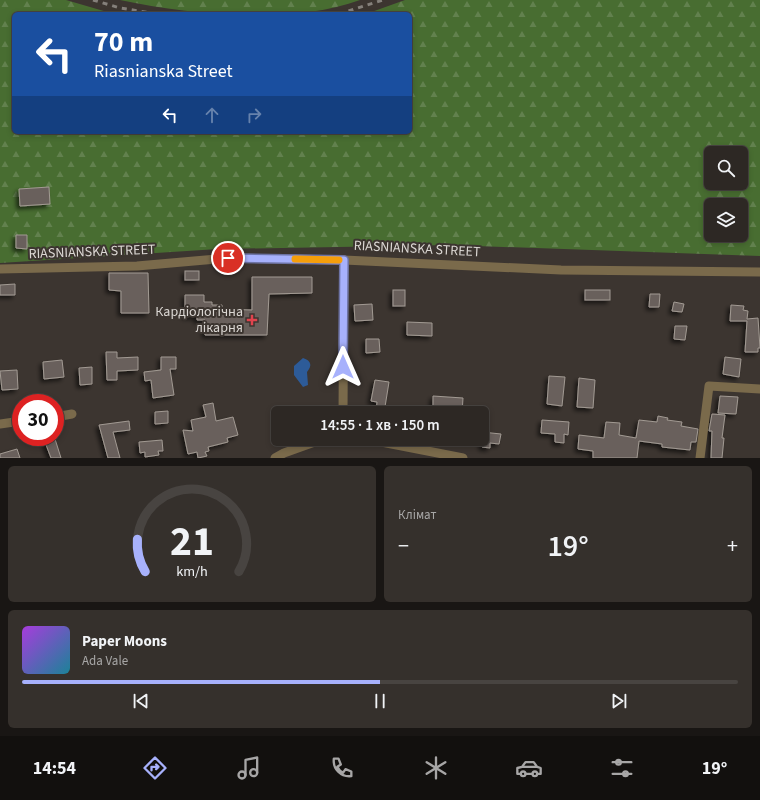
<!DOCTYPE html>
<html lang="uk">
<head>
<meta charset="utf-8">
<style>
  :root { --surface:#2d2824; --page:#35302c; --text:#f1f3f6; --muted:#a7a6a6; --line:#484441; --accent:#a7b1fc }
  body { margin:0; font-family:"Source Sans 3",sans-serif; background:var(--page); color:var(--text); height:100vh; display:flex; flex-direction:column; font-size:15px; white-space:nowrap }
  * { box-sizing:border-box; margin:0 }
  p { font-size:13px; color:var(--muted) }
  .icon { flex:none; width:22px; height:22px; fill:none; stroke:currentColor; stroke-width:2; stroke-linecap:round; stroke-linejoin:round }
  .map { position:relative; height:458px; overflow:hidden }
  .drawer { display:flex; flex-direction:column; gap:8px; padding:8px; background:#191614; flex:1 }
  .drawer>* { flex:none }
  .guide { position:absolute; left:12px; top:12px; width:400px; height:122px; border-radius:6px; box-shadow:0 2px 6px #0003,0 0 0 1px var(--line); background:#1a4fa0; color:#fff; overflow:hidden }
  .controls { position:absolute; left:704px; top:146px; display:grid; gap:8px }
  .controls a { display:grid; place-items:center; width:44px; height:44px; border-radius:6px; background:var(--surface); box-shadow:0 2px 6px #0003,0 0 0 1px var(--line); font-size:20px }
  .speed { position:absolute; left:12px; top:394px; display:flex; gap:8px; font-size:20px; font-weight:700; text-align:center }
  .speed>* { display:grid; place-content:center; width:52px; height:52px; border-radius:50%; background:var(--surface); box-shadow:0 2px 6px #0003,0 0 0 1px var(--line); line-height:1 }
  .speed .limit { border:6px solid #d22; background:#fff; color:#111 }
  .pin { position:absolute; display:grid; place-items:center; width:34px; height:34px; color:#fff; margin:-17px; border:2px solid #fff; border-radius:50%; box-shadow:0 1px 4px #0007 }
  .me { position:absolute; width:44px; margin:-22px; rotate:0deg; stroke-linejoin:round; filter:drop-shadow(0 0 3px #0008) }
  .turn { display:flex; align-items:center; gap:14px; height:84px; padding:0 16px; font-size:18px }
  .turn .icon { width:52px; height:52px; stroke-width:2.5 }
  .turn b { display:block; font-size:28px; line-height:34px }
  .lanes { display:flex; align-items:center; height:38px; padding:0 16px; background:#0003; justify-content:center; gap:20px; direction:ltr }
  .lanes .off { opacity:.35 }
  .big { font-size:30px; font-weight:600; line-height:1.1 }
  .drawer .card { flex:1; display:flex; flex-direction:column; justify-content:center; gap:6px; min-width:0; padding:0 14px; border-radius:6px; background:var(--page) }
  .drawer .dial { align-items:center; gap:0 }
  .dial svg { height:104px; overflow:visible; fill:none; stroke:var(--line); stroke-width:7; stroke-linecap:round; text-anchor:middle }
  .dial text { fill:var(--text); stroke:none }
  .song { display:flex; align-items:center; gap:12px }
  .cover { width:48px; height:48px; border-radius:6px; background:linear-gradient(135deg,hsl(280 70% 55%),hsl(190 70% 35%)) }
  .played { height:4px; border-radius:2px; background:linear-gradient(90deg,var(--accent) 50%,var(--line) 50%) }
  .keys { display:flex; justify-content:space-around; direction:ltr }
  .heat { display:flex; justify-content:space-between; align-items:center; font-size:22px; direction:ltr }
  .drawer .tiles { flex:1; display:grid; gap:8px; grid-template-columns:1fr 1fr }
  .card:last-child { grid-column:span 2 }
  .trip { position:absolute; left:271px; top:406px; width:218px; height:40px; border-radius:6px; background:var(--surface); box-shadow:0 2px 6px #0003,0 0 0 1px var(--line); font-weight:600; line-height:40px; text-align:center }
  .dock { display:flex; height:64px; justify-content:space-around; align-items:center; background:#12100e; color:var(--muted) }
  .dock .icon { width:28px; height:28px }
  .dock .selected { color:var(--accent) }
  .dock b { font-size:18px; color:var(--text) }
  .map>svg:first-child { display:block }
</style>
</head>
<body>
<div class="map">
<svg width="760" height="458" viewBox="0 0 760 458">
  <defs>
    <pattern id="forest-firs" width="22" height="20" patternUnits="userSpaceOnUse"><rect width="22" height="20" fill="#486d31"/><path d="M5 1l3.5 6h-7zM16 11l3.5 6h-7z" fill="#62814e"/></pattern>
    <filter id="shadow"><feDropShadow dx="-3" dy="3" stdDeviation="2" flood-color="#0009"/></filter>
  </defs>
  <rect width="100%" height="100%" fill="#3c3530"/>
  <g fill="url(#forest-firs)" fill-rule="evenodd">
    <path d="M0 0H66L114 14H14V132H410V14H366L405 0H760V256L450 245 218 249 0 263ZM711 153H741V183H711ZM711 205H741V235H711Z"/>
    <path d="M120 0H360C292 25 191 15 120 0Z"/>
  </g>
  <path fill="#2d5b98" d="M303 358C312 361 312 366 307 372L308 385 303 387 294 375V366Z"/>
  <g fill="#69615c" stroke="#a29a93" filter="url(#shadow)">
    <polygon points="49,187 50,204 20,206 19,189"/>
    <polygon points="16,235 27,235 27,249 16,248"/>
    <rect x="185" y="271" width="14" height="9"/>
    <polygon points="109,273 148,273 149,313 121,313 121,291 109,290"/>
    <polygon points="252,277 312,277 312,293 269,294 267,335 205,335 205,320 197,320 197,316 185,316 185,295 204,295 204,302 212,302 212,305 222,305 222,309 252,310"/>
    <polygon points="15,284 15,295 0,295 0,285"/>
    <rect x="393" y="290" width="12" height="16"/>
    <rect x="585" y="290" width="25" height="10"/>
    <polygon points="650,294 660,294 659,307 649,307"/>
    <polygon points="674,302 684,304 682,312 672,311"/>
    <polygon points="372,304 373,320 355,321 354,305"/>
    <polygon points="731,305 744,306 743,310 748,311 747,319 758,318 760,348 758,348 758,352 745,352 747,321 730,321"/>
    <polygon points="407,322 432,323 432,336 407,335"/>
    <polygon points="675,326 687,326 685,340 674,339"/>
    <polygon points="366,339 379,339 380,352 366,353"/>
    <polygon points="106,352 117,352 117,358 138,357 138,370 117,371 117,380 107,380"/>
    <polygon points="161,357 176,357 176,369 170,369 174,395 153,398 151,380 145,381 144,372 161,370"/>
    <polygon points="725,357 741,359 739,377 723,374"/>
    <polygon points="62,360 64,377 44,379 43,362"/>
    <polygon points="92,367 92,384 80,385 79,368"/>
    <polygon points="17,370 18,389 2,390 0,371"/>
    <polygon points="549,376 565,377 562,406 547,404"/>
    <polygon points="579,378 595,380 593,408 577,407"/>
    <polygon points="375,380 389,382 384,413 376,413 377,402 371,401"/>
    <polygon points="433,396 463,398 462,413 455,413 455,407 433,406"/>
    <polygon points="720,396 738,397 736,414 718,413"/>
    <polygon points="213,403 216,421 233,417 238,435 227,438 228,442 208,447 209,451 205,452 207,456 198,458 197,452 188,454 183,430 193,431 191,420 206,417 203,405"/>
    <polygon points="168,411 168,423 155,424 155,412"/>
    <polygon points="712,414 725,415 722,438 724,438 722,458 711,458 712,431 709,431"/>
    <polygon points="658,416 668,418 667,420 682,422 681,426 698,429 696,442 691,442 690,450 662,447 662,444 639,441 637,458 593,458 593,451 578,449 579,435 604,438 606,422 620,423 619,435 636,438 639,420 657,422"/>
    <polygon points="542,420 569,422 568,435 564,434 564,443 555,442 555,434 541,433"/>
    <polygon points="129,421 130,430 113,432 120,458 108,458 99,425"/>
    <polygon points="482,432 501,434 499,444 490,443 490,448 482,447"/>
    <polygon points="55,439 61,458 51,458 45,442"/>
    <polygon points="162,440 163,451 158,451 159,455 145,457 145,452 140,453 139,442"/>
    <polygon points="17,449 20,458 0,458 0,454"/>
  </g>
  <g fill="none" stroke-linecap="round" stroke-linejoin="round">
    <g stroke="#7a6a4b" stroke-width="9">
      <polyline points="0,269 137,266 228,258 344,260 561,270 760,272"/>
      <polyline points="343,413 344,260"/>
      <polyline points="55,417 72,414"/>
      <polyline points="0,424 21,421"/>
      <polyline points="366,439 463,458"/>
      <polyline points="275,458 284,453 323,439"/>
      <polyline points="700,458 709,386 760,389"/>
    </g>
    <g stroke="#85807b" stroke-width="3" stroke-dasharray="5 5" stroke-linecap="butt">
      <polyline points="93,0 120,8 158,14"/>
      <polyline points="339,14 383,0"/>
    </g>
  </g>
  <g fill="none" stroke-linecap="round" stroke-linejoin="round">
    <g stroke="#6d73a4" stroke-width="10">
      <polyline id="route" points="228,258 344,260 343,367"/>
    </g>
    <use href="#route" stroke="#a7b1fc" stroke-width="7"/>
    <polyline stroke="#f59e0b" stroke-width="7" points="295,259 339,260"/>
  </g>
  <path fill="#e0444e" stroke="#3c3530" stroke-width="1.5" d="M250 314h4v4h4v4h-4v4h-4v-4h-4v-4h4z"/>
  <g text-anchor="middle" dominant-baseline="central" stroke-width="4" stroke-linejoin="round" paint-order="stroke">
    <g font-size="14" fill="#dbd7d3" stroke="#3c3530">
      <text transform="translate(417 249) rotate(3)">RIASNIANSKA STREET</text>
      <text transform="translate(92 252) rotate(-2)">RIASNIANSKA STREET</text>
    </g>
    <g font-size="14" fill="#dbd7d3" stroke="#3c3530" text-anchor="end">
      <text x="243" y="312">Кардіологічна<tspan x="243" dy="16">лікарня</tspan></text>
    </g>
  </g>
</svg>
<div class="controls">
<a><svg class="icon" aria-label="search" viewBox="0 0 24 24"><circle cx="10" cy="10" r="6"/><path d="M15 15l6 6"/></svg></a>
<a><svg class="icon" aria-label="layers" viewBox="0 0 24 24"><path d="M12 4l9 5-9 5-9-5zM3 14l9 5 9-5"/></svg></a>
</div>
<div class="speed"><div class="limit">30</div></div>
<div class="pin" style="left:228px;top:258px;background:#d93025"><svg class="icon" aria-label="arrive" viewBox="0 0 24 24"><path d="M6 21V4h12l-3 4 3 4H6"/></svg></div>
<svg class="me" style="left:343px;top:367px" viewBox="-20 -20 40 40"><path d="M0-17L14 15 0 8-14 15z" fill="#a7b1fc" stroke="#fff" stroke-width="4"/></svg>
<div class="trip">14:55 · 1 хв · 150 m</div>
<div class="guide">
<div class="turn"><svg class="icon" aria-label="left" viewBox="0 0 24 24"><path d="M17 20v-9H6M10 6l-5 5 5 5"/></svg><div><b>70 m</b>Riasnianska Street</div></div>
<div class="lanes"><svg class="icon" aria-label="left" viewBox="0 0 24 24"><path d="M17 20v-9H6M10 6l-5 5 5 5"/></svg><svg class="icon off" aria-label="ahead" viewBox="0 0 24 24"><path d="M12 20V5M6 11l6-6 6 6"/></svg><svg class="icon off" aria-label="right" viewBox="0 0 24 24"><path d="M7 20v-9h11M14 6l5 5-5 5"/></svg></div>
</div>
</div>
<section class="drawer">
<div class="tiles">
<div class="card dial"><svg viewBox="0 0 100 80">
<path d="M14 69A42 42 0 1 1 86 69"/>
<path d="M14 69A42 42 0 0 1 8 44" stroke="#a7b1fc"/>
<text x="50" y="56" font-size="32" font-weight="700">21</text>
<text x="50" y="72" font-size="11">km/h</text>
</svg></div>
<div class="card"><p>Клімат</p>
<div class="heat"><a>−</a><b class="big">19°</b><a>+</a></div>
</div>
<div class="card">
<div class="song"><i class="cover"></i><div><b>Paper Moons</b><p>Ada Vale</p></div></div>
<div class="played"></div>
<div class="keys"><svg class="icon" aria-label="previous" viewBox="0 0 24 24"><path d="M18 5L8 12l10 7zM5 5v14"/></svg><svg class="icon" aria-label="pause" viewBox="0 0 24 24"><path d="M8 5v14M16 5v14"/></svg><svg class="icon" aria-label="next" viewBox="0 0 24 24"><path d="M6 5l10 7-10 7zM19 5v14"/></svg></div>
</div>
</div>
</section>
<nav class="dock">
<b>14:54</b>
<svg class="icon selected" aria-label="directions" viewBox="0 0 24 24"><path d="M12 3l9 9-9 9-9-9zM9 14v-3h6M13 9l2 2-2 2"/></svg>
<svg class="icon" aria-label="music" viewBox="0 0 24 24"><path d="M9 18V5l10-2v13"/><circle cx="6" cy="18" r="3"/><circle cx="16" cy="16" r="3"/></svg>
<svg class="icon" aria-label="phone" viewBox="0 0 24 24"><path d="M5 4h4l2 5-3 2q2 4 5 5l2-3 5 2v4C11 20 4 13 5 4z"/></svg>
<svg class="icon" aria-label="climate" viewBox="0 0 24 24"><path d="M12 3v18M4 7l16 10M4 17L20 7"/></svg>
<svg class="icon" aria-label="car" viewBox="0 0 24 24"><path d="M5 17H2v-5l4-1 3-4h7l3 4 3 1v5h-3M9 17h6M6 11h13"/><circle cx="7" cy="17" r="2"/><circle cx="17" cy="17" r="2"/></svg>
<svg class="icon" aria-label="filters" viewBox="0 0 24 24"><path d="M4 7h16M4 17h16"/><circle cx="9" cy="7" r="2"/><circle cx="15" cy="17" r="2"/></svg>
<b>19°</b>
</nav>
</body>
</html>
